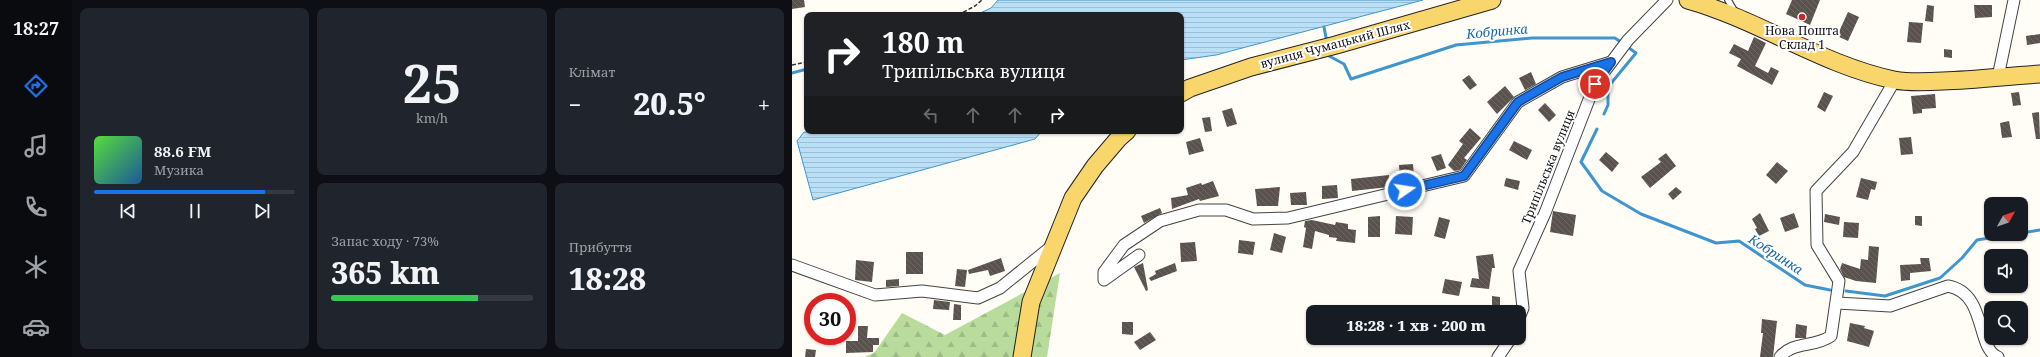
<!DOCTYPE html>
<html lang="uk">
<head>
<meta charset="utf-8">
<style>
  :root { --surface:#171b24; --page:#20242c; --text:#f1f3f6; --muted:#9ea1a6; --line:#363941; --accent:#1a73e8 }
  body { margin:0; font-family:"Noto Serif",serif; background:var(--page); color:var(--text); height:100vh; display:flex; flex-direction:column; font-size:15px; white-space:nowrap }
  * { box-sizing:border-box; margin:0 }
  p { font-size:13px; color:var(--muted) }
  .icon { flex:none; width:22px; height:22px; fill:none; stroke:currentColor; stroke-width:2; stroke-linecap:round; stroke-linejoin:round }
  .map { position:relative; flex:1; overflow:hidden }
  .side { display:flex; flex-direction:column; gap:8px; padding:8px; background:#0d0f14; width:720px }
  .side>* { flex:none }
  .guide { position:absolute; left:12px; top:12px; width:380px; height:122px; border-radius:8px; box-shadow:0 1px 3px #0004; background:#202124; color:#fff; overflow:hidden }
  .needle { width:26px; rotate:50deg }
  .tools { position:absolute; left:1192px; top:197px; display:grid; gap:8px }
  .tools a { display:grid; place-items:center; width:44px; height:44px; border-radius:8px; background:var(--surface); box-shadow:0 1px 3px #0004; font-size:20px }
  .speed { position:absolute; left:12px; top:293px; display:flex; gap:8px; font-size:20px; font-weight:700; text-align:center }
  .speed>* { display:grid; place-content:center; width:52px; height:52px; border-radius:50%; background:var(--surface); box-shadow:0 1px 3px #0004; line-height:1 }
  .speed .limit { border:6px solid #d22; background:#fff; color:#111 }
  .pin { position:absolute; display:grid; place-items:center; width:34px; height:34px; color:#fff; margin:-17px; border:2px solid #fff; border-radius:50%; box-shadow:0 1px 4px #0007 }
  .me { position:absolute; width:44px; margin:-22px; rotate:77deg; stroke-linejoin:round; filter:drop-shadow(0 0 3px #0008) }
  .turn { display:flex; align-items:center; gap:14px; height:84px; padding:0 12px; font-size:18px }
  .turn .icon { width:52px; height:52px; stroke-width:2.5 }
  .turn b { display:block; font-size:28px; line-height:34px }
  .lanes { display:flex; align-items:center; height:38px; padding:0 12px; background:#0003; justify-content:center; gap:20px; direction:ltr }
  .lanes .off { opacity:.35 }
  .big { font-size:30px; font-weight:800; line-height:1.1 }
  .side .widget { flex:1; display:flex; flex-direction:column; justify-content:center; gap:6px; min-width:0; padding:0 14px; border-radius:8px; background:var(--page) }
  .side .dial { align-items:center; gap:0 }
  .dial b { font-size:52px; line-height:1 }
  .song { display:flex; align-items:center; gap:12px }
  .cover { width:48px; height:48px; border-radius:6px; background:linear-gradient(135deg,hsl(110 70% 55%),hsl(210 70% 35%)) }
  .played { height:4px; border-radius:2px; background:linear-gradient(90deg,var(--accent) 85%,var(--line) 85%) }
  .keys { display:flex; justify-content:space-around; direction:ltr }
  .heat { display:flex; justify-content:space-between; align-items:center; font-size:22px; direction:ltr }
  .charge { height:6px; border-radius:3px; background:linear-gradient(90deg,#34c759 73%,var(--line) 0) }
  .side .tiles { flex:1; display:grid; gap:8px; grid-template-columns:repeat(3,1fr) }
  .widget:first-child { grid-row:span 2 }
  .trip { position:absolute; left:514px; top:305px; width:220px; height:40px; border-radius:8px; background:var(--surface); box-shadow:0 1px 3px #0004; font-weight:800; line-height:40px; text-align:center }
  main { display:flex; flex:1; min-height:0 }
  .tabs { display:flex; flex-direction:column; width:72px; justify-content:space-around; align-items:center; background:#090b0e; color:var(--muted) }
  .tabs .icon { width:28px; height:28px }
  .tabs .selected { color:var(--accent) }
  .tabs b { font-size:18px; color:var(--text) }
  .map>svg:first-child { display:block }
</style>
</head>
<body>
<main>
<nav class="tabs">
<b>18:27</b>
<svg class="icon selected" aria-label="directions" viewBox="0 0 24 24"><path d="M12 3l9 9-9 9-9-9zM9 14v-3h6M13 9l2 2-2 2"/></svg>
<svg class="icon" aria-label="music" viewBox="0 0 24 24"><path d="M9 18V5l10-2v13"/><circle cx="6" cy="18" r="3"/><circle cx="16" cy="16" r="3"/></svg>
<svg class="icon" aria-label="phone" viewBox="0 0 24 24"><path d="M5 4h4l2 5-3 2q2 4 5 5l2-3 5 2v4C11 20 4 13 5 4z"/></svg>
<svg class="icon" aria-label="climate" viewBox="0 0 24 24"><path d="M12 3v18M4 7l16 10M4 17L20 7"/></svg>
<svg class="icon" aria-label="car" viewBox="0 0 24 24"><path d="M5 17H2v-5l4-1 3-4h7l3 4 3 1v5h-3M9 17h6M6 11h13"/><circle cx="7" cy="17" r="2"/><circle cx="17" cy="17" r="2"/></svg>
</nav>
<section class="side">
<div class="tiles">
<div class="widget">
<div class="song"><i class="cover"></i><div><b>88.6 FM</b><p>Музика</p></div></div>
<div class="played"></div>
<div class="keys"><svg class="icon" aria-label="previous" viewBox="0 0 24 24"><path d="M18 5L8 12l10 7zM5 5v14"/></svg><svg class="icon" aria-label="pause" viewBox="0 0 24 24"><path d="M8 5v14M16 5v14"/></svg><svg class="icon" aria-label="next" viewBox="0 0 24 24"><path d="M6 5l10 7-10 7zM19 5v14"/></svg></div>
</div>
<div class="widget dial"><b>25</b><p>km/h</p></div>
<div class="widget"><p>Клімат</p>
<div class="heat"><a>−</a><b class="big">20.5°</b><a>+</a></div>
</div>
<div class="widget"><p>Запас ходу · 73%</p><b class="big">365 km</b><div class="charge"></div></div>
<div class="widget"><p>Прибуття</p><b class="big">18:28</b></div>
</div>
</section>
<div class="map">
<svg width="1248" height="357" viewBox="0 0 1248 357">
  <defs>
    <pattern id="forest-firs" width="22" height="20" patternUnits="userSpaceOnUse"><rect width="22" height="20" fill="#b9dc9c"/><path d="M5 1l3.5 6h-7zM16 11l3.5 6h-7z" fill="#9ebc85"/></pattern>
    <pattern id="water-rules" width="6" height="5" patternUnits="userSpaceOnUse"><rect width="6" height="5" fill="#b9e0f7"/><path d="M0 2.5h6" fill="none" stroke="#9ebfd3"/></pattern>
    <pattern id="building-back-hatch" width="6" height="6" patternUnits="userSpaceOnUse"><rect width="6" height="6" fill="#5a524d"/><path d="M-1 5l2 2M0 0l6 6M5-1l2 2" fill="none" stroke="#6d6662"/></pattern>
  </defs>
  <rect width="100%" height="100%" fill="#fffdf5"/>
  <polygon fill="url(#forest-firs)" points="268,273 255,357 72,357 82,353 110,313 153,335"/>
  <g fill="url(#water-rules)" stroke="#3f96cf">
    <polygon points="206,0 631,0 424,55 389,60 389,15 184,15 199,8"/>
    <polygon points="250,131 243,139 21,200 5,141 12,132"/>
  </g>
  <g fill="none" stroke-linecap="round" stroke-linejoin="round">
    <g stroke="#3f96cf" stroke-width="3">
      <polyline points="532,27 535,43"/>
      <polyline points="536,52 537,56 552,64 559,79 664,45 740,38 823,38 844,53 816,87 816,105 812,114"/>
      <polyline points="0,73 15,69"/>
      <polyline points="805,129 789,162 810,191 849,214 924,243 947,241 1013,285 1038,290"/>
      <polyline points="1229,233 1248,230"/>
      <polyline points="1054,291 1093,296 1148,278 1170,258 1185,240 1221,234"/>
    </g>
  </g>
  <g fill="url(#building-back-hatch)">
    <polygon points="0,0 12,0 13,7 0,9"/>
    <polygon points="1000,0 1028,0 1018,25 994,14"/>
    <polygon points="1135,5 1142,6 1141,22 1133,21"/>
    <polygon points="1182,5 1200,5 1200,17 1183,18"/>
    <polygon points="1056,12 1067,17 1056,41 1045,36"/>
    <polygon points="1117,22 1131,23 1129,43 1115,42"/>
    <polygon points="1248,34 1248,43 1235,45 1234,36"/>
    <polygon points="962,37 974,43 963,66 976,73 979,67 987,71 980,85 945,66 949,59 937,53 942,44 956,51"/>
    <polygon points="1152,49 1160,50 1160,58 1152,57"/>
    <polygon points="739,72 744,84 733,90 727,78"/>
    <polygon points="677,75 685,85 678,90 670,80"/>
    <polygon points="713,86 722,97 705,114 695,102"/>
    <polygon points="1032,92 1041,96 1033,112 1025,107"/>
    <polygon points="1227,92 1229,105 1221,106 1219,93"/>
    <polygon points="1143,94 1144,108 1130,109 1130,113 1121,114 1119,96"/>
    <polygon points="753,103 764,115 757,122 746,110"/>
    <polygon points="440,108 445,124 435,127 430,111"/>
    <polygon points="1247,112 1248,139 1244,139 1240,113"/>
    <polygon points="418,117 420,131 413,132 410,118"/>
    <polygon points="1217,121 1220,137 1210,138 1208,123"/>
    <polygon points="678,128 689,138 672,158 675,160 668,170 662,171 656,165 671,144 667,141"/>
    <polygon points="1119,137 1121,154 1109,155 1107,138"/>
    <polygon points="408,138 412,151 397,155 394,142"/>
    <polygon points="722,141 740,150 735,160 717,150"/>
    <polygon points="814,152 827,163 820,172 807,160"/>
    <polygon points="874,153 884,166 858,188 849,177 869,162 866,159"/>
    <polygon points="649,154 654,168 645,171 639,157"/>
    <polygon points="985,162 996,171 984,184 974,175"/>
    <polygon points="621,164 622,178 608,179 607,165"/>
    <polygon points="597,175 597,187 560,191 559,179"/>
    <polygon points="714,178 728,181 726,190 712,186"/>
    <polygon points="1069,178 1085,182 1083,190 1079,189 1076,200 1064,197"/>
    <polygon points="421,181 427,196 408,201 407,199 380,209 379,198 396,195 394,188 409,183 410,185"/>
    <polygon points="545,185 546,198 530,199 530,186"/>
    <polygon points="488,187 486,206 465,206 463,189"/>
    <polygon points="884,187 890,192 881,200 876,194"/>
    <polygon points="514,192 515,205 499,205 498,193"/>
    <polygon points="368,208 370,213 352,223 349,216"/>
    <polygon points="761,211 784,215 781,236 758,232"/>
    <polygon points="968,213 977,231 967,236 963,229 965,228 960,219"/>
    <polygon points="1002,213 1007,227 993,232 988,218"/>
    <polygon points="1033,214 1048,217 1047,225 1032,222"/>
    <polygon points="588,216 588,237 576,237 576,217"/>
    <polygon points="604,216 621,217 620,235 603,234"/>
    <polygon points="1123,216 1130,216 1130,226 1123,225"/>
    <polygon points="647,217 658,220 653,239 642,236"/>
    <polygon points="520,220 543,225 544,222 556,224 556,229 564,230 563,243 544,241 545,238 537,237 537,235 523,231 520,249 511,247 514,228 512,227 513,221"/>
    <polygon points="1052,222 1067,223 1066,238 1051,237"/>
    <polygon points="482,233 494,237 490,253 478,250"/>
    <polygon points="447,240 463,242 461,255 446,253"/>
    <polygon points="403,242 405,261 389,262 388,243"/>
    <polygon points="1077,246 1087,247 1084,283 1064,281 1052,277 1048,269 1050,263 1068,269 1069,259 1076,260"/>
    <rect x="114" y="252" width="17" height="22"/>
    <polygon points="701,254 703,268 700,268 697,289 678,287 680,278 687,279 684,256"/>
    <polygon points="209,258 213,271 198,276 196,270 177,274 176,270"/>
    <polygon points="1128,258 1137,258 1139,271 1118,273 1118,280 1109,281 1108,265 1129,264"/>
    <polygon points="64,260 82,262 80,282 63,280"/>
    <polygon points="351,263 356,290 354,291 342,267"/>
    <polygon points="383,263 385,271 359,281 357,278 364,274 363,271"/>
    <polygon points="165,269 175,270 173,287 163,286"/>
    <polygon points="107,279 107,286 94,287 94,280"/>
    <polygon points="653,279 670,282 667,296 650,293"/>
    <polygon points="700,296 708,297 708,306 700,306"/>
    <polygon points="142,300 158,302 157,310 141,309"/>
    <polygon points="162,304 169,305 169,320 161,320"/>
    <polygon points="970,319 985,321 981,357 968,357 971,333 969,333"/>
    <polygon points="330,322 341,322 341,335 330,334"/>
    <polygon points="1058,323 1073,326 1072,328 1082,331 1077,347 1055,341"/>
    <polygon points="1004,324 1015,326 1014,338 1003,338"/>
    <polygon points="66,326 76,326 75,338 87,338 87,345 81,345 81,352 54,353 54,341 66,341"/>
    <polygon points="358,332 364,340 348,350 342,342"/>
    <polygon points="14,349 24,350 23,357 13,357"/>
  </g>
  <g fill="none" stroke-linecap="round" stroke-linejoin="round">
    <g stroke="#444" stroke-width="8">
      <polyline id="lane" points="936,0 943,12"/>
    </g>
    <g stroke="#444" stroke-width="13">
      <g id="street">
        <polyline points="1206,77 1222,0"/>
        <polyline points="347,255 312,280 312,272 332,245 368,221 407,210 434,210 461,219 496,218 672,176 726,102 770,77 819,62"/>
        <polyline points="0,265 83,295 130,291 186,298 208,288 260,246"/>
        <path d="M1045 303 1098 306 1156 286C1195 293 1184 349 1206 357"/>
        <polyline points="727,318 731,308 727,271 753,213 803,84 836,40 875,0"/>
        <polyline points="706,357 719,338"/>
        <path d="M988 357C1001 341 1022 348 1039 336L1047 281 1025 245 1024 191 1061 152 1103 80"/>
      </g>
    </g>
    <g stroke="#222" stroke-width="19">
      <g id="primary">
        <path d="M896 0C967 20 1030 65 1102 80 1118 83 1135 82 1151 81 1183 80 1216 76 1248 74"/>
        <polyline points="389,93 398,88 459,67 544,45 700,0"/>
        <polyline points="230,357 239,302 281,198 303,166 326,139 335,131"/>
      </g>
    </g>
    <g stroke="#333" stroke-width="1.5" stroke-dasharray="4 2" stroke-linecap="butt">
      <polyline points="166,15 183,6 190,0"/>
      <polyline points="0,65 15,62"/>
    </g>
    <use href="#lane" stroke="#fff" stroke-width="5.5"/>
    <use href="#street" stroke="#fff" stroke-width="11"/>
    <use href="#primary" stroke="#f9d66b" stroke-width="17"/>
  </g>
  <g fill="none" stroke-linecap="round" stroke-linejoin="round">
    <g stroke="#114b97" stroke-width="10">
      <polyline id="route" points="613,190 672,176 726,102 770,77 819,62 803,84"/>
    </g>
    <use href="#route" stroke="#1a73e8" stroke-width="7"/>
  </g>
  <circle fill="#c4262e" stroke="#fff" stroke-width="1.5" cx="1010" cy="17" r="4"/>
  <g text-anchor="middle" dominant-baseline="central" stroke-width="4" stroke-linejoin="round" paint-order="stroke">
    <g font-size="12" fill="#111" stroke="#fff">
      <text x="1010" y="30">Нова Пошта<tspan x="1010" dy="14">Склад 1</tspan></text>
    </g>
    <g font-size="12" fill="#111" stroke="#fff">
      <text transform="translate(543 44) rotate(-15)">вулиця Чумацький Шлях</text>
      <text transform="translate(756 167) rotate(-68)">Трипільська вулиця</text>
    </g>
    <g font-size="13" font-style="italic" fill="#1768a6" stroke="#fff">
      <text transform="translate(705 31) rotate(-5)">Кобринка</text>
      <text transform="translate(984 254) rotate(33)">Кобринка</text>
    </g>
  </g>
</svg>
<div class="tools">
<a><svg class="needle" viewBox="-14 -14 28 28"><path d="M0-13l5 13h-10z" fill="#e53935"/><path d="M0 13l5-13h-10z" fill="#9ea1a6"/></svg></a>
<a><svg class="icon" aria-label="sound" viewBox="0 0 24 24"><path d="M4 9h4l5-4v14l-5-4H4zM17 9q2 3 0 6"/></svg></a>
<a><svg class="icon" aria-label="search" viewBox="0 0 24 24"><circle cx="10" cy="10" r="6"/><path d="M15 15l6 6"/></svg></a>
</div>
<div class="speed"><div class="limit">30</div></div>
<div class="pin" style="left:803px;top:84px;background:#d93025"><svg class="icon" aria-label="arrive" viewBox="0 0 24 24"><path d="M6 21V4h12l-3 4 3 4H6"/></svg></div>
<svg class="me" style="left:613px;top:190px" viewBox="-20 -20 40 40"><circle r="17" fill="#1a73e8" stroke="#fff" stroke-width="3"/><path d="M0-11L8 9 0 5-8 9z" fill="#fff"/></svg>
<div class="trip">18:28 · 1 хв · 200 m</div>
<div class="guide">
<div class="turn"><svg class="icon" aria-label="right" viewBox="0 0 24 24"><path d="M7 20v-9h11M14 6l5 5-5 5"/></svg><div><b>180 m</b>Трипільська вулиця</div></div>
<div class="lanes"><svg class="icon off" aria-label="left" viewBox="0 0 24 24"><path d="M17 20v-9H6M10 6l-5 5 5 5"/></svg><svg class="icon off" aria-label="ahead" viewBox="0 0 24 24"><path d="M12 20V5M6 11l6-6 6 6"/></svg><svg class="icon off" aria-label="ahead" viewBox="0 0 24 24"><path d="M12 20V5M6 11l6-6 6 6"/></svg><svg class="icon" aria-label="right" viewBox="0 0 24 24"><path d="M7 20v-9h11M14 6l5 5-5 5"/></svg></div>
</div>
</div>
</main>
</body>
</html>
